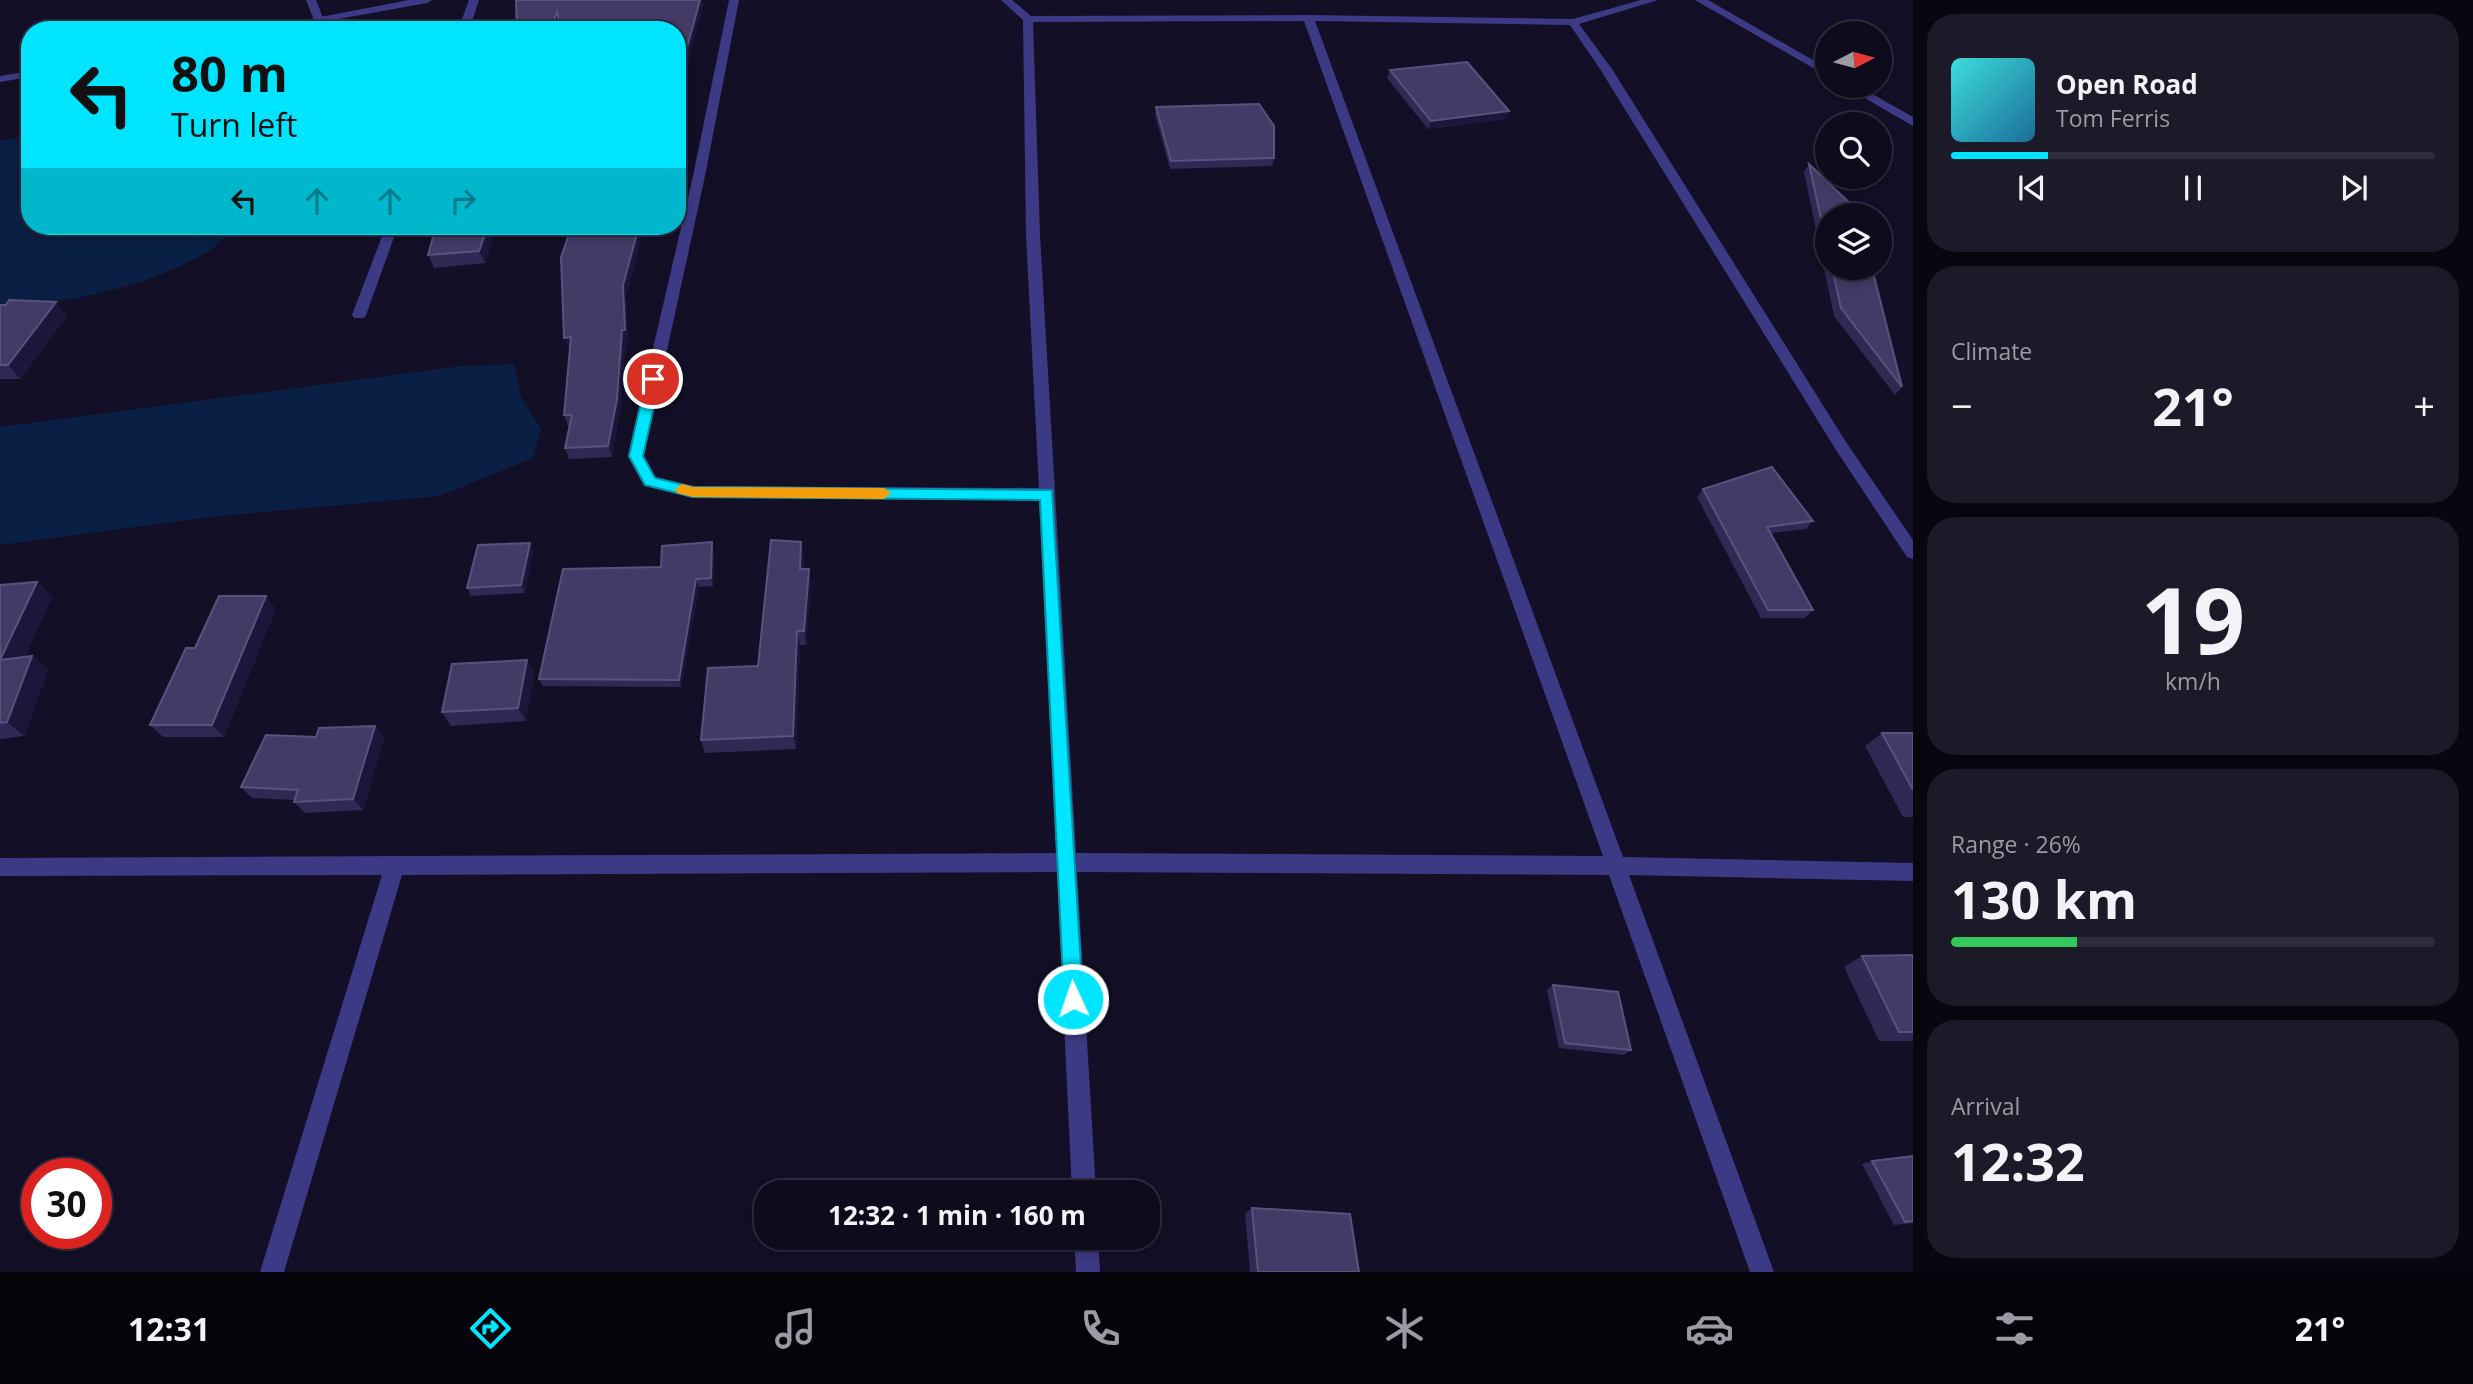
<!DOCTYPE html>
<html lang="en">
<head>
<meta charset="utf-8">
<style>
  :root { --surface:#0e0b1c; --page:#1c1929; --text:#f1f3f6; --muted:#9b9ba3; --line:#2e2b3b; --accent:#00e5ff }
  body { margin:0; font-family:"Open Sans",sans-serif; background:var(--page); color:var(--text); height:100vh; display:flex; flex-direction:column; font-size:26px; white-space:nowrap }
  * { box-sizing:border-box; margin:0 }
  p { font-size:23px; color:var(--muted) }
  .icon { flex:none; width:38px; height:38px; fill:none; stroke:currentColor; stroke-width:2; stroke-linecap:round; stroke-linejoin:round }
  .map { position:relative; flex:1; overflow:hidden }
  .side { display:flex; flex-direction:column; gap:14px; padding:14px; background:#08060f; width:560px }
  .side>* { flex:none }
  .top-card { position:absolute; left:21px; top:21px; width:665px; height:214px; border-radius:28px; box-shadow:0 4px 10px #0003,0 0 0 2px var(--line); background:#00e5ff; color:#111; overflow:hidden }
  .needle { width:46px; rotate:84deg }
  .fabs { position:absolute; left:1815px; top:21px; display:grid; gap:14px }
  .fabs a { display:grid; place-items:center; width:77px; height:77px; border-radius:50%; background:var(--surface); box-shadow:0 4px 10px #0003,0 0 0 2px var(--line); font-size:35px }
  .speed { position:absolute; left:21px; top:1158px; display:flex; gap:14px; font-size:35px; font-weight:700; text-align:center }
  .speed>* { display:grid; place-content:center; width:91px; height:91px; border-radius:50%; background:var(--surface); box-shadow:0 4px 10px #0003,0 0 0 2px var(--line); line-height:1 }
  .speed .limit { border:10px solid #d22; background:#fff; color:#111 }
  .pin { position:absolute; display:grid; place-items:center; width:60px; height:60px; color:#fff; margin:-30px; border:4px solid #fff; border-radius:50%; box-shadow:0 2px 7px #0007 }
  .me { position:absolute; width:77px; margin:-38px; rotate:357deg; stroke-linejoin:round; filter:drop-shadow(0 0 5px #0008) }
  .turn { display:flex; align-items:center; gap:24px; height:147px; padding:0 35px; font-size:32px }
  .turn .icon { width:91px; height:91px; stroke-width:2.5 }
  .turn b { display:block; font-size:49px; line-height:60px }
  .lanes { display:flex; align-items:center; height:66px; padding:0 35px; background:#0003; justify-content:center; gap:35px; direction:ltr }
  .lanes .off { opacity:.35 }
  .big { font-size:52px; font-weight:700; line-height:1.1 }
  .side .tile { flex:1; display:flex; flex-direction:column; justify-content:center; gap:10px; min-width:0; padding:0 24px; border-radius:28px; background:var(--page) }
  .side .dial { align-items:center; gap:0 }
  .dial b { font-size:91px; line-height:1 }
  .song { display:flex; align-items:center; gap:21px }
  .cover { width:84px; height:84px; border-radius:10px; background:linear-gradient(135deg,hsl(180 70% 55%),hsl(200 70% 35%)) }
  .played { height:7px; border-radius:4px; background:linear-gradient(90deg,var(--accent) 20%,var(--line) 20%) }
  .keys { display:flex; justify-content:space-around; direction:ltr }
  .heat { display:flex; justify-content:space-between; align-items:center; font-size:38px; direction:ltr }
  .charge { height:10px; border-radius:5px; background:linear-gradient(90deg,#34c759 26%,var(--line) 0) }
  .trip { position:absolute; left:754px; top:1180px; width:406px; height:70px; border-radius:28px; background:var(--surface); box-shadow:0 4px 10px #0003,0 0 0 2px var(--line); font-weight:700; line-height:70px; text-align:center }
  .tabs { display:flex; height:112px; justify-content:space-around; align-items:center; background:#06040b; color:var(--muted) }
  .tabs .icon { width:49px; height:49px }
  .tabs .on { color:var(--accent) }
  .tabs b { font-size:32px; color:var(--text) }
  main { display:flex; flex:1; min-height:0 }
  .map>svg:first-child { display:block }
</style>
</head>
<body>
<main>
<div class="map">
<svg width="1913" height="1272" viewBox="0 0 1913 1272">
  <rect width="100%" height="100%" fill="#130f26"/>
  <g fill="#0a1f44">
    <path d="M30 135V226H242C230 234 219 244 207 252 147 288 69 302 0 308V141Z"/>
    <polygon points="514,364 521,397 541,429 533,458 440,496 210,517 0,545 0,427 461,366"/>
  </g>
  <g fill="none" stroke-linecap="round" stroke-linejoin="round">
    <g fill="#3d3a85" fill-rule="evenodd">
      <polygon points="306,0 316,0 323,18 322,20 314,20"/>
      <polygon points="469,0 479,0 469,30 458,30"/>
      <path d="M729 0H739L705 176 644 456 655 477 693 486 1039 488 1026 235 1023 20 1001 0H1012L1031 16 1308 15 1573 19 1641 0H1658L1579 24 1612 69 1846 442 1913 540V559L1907 557 1836 450 1600 69 1570 25 1315 21 1623 857 1913 863V881L1629 875 1774 1272H1750L1609 875 1077 872 1096 1192H1072L1057 872 402 875 284 1272H260L382 875 0 876V858L1056 853 1039 500 693 498 644 486 628 456 693 176ZM1304 21 1603 856 1076 853 1040 235 1033 22Z"/>
      <polygon points="1695,0 1708,0 1827,68 1827,76"/>
      <polygon points="1844,86 1858,86 1913,117 1913,126"/>
      <polygon points="386,226 398,226 366,315 364,318 354,318 352,315"/>
      <polygon points="1074,1237 1098,1237 1100,1272 1076,1272"/>
    </g>
    <g fill="#3d3a85" fill-rule="evenodd">
      <polygon points="409,0 432,0 427,3 278,30 253,30"/>
      <polygon points="30,71 30,77 0,82 0,76"/>
    </g>
  </g>
  <g fill="#312854">
    <polygon points="516,0 702,0 703,5 687,66 685,101 677,102 677,30 561,30 559,24 557,30 517,30"/>
    <polygon points="1390,70 1509,111 1506,119 1428,129 1387,78"/>
    <polygon points="1156,107 1274,158 1272,166 1170,169 1155,115"/>
    <polygon points="1809,164 1827,215 1827,268 1872,268 1902,387 1895,395 1834,316 1804,172"/>
    <polygon points="497,226 485,263 434,268 428,255"/>
    <polygon points="626,297 628,341 626,341 620,409 612,457 569,459 565,448 569,426 568,426 564,415 570,349 568,349"/>
    <polygon points="0,305 67,316 20,379 0,379"/>
    <polygon points="1703,489 1813,521 1806,529 1771,533 1813,610 1805,618 1761,618 1697,497"/>
    <polygon points="801,542 804,557 803,569 811,584 806,645 800,645 796,749 705,753 701,740 758,666"/>
    <polygon points="714,550 713,586 699,587 681,687 543,686 539,679 661,567"/>
    <polygon points="533,551 525,593 471,596 467,588"/>
    <polygon points="37,582 52,597 25,656 32,656 48,670 24,736 0,739 0,585"/>
    <polygon points="276,609 224,737 163,737 150,725"/>
    <polygon points="527,660 534,674 526,721 451,726 442,712"/>
    <polygon points="1882,733 1913,733 1913,817 1903,817 1865,746"/>
    <polygon points="316,737 384,738 363,810 305,813 294,802 295,800 252,798 241,787"/>
    <polygon points="1913,955 1913,1041 1879,1041 1844,967 1862,956"/>
    <polygon points="1553,985 1631,1050 1624,1055 1559,1048 1547,990"/>
    <polygon points="1913,1156 1913,1223 1894,1225 1862,1164 1872,1161"/>
    <polygon points="1252,1208 1359,1272 1250,1272 1245,1214"/>
  </g>
  <g fill="#1d163a">
    <polygon points="700,0 702,0 703,5 687,66 685,101 683,90 685,55"/>
    <polygon points="557,12 559,23 557,30 551,30"/>
    <polygon points="1509,111 1506,119 1428,129 1431,121"/>
    <polygon points="488,226 497,226 485,263 479,251"/>
    <polygon points="639,226 645,226 626,297 628,341 626,341 620,409 612,457 608,446 623,285"/>
    <polygon points="56,302 67,316 20,379 8,365"/>
    <polygon points="571,337 575,348 568,349 564,338"/>
    <polygon points="712,542 714,550 713,586 711,578"/>
    <polygon points="801,542 804,557 803,584 800,569"/>
    <polygon points="530,543 533,551 525,593 521,585"/>
    <polygon points="809,569 811,584 806,645 804,631"/>
    <polygon points="696,579 699,587 681,687 679,680"/>
    <polygon points="37,582 52,597 17,674 0,660"/>
    <polygon points="266,596 276,609 224,737 212,725"/>
    <polygon points="797,631 800,645 796,749 793,736"/>
    <polygon points="32,656 48,670 24,736 7,722"/>
    <polygon points="527,660 534,674 526,721 518,708"/>
    <polygon points="375,726 384,738 363,810 353,799"/>
  </g>
  <g fill="#433a66" stroke="#5a527e" stroke-width="2">
    <polygon points="516,0 700,0 685,55 683,90 677,91 677,30 561,30 557,12 551,30 517,30"/>
    <polygon points="1467,62 1509,111 1431,121 1390,70"/>
    <polygon points="1259,104 1274,126 1274,158 1171,161 1156,107"/>
    <polygon points="1809,164 1857,210 1859,215 1827,215 1827,246"/>
    <polygon points="436,226 488,226 479,251 428,255"/>
    <polygon points="572,226 639,226 623,285 625,330 622,330 617,399 608,446 565,448 572,415 564,415 571,337 564,338 561,257"/>
    <polygon points="1832,268 1872,268 1902,387 1841,308"/>
    <polygon points="9,300 56,302 8,365 0,365 0,305 6,305"/>
    <polygon points="1772,467 1813,521 1767,527 1813,610 1768,610 1703,489"/>
    <polygon points="771,540 801,542 800,569 809,569 804,631 797,631 793,736 701,740 708,668 758,666"/>
    <polygon points="712,542 711,578 696,579 679,680 539,679 563,569 661,567 662,546"/>
    <polygon points="530,543 521,585 467,588 478,545"/>
    <polygon points="37,582 0,660 32,656 7,722 0,723 0,585"/>
    <polygon points="219,596 266,596 212,725 150,725 186,648 195,648"/>
    <polygon points="527,660 518,708 442,712 452,664"/>
    <polygon points="375,726 353,799 294,802 298,790 241,787 266,735 316,737 319,728"/>
    <polygon points="1882,733 1913,733 1913,790"/>
    <polygon points="1913,955 1913,1032 1899,1032 1862,956"/>
    <polygon points="1553,985 1618,992 1631,1050 1565,1043"/>
    <polygon points="1913,1156 1913,1221 1905,1222 1872,1161"/>
    <polygon points="1252,1208 1350,1214 1359,1272 1258,1272"/>
  </g>
  <polygon fill="#00e5ff" stroke="#0095a6" stroke-width="2" points="653,375 660,379 643,456 655,478 693,487 1052,490 1083,999 1080,1006 1073,1009 1067,1006 1064,999 1040,500 693,497 645,485 629,456 646,379"/>
  <polygon fill="#f59e0b" points="682,484 693,487 884,488 891,493 884,499 693,497 677,493 675,489"/>
</svg>
<div class="fabs">
<a><svg class="needle" viewBox="-14 -14 28 28"><path d="M0-13l5 13h-10z" fill="#e53935"/><path d="M0 13l5-13h-10z" fill="#9b9ba3"/></svg></a>
<a><svg class="icon" aria-label="search" viewBox="0 0 24 24"><circle cx="10" cy="10" r="6"/><path d="M15 15l6 6"/></svg></a>
<a><svg class="icon" aria-label="layers" viewBox="0 0 24 24"><path d="M12 4l9 5-9 5-9-5zM3 14l9 5 9-5"/></svg></a>
</div>
<div class="speed"><div class="limit">30</div></div>
<div class="pin" style="left:653px;top:379px;background:#d93025"><svg class="icon" aria-label="arrive" viewBox="0 0 24 24"><path d="M6 21V4h12l-3 4 3 4H6"/></svg></div>
<svg class="me" style="left:1073px;top:999px" viewBox="-20 -20 40 40"><circle r="17" fill="#00e5ff" stroke="#fff" stroke-width="3"/><path d="M0-11L8 9 0 5-8 9z" fill="#fff"/></svg>
<div class="trip">12:32 · 1 min · 160 m</div>
<div class="top-card">
<div class="turn"><svg class="icon" aria-label="left" viewBox="0 0 24 24"><path d="M17 20v-9H6M10 6l-5 5 5 5"/></svg><div><b>80 m</b>Turn left</div></div>
<div class="lanes"><svg class="icon" aria-label="left" viewBox="0 0 24 24"><path d="M17 20v-9H6M10 6l-5 5 5 5"/></svg><svg class="icon off" aria-label="ahead" viewBox="0 0 24 24"><path d="M12 20V5M6 11l6-6 6 6"/></svg><svg class="icon off" aria-label="ahead" viewBox="0 0 24 24"><path d="M12 20V5M6 11l6-6 6 6"/></svg><svg class="icon off" aria-label="right" viewBox="0 0 24 24"><path d="M7 20v-9h11M14 6l5 5-5 5"/></svg></div>
</div>
</div>
<section class="side">
<div class="tile">
<div class="song"><i class="cover"></i><div><b>Open Road</b><p>Tom Ferris</p></div></div>
<div class="played"></div>
<div class="keys"><svg class="icon" aria-label="previous" viewBox="0 0 24 24"><path d="M18 5L8 12l10 7zM5 5v14"/></svg><svg class="icon" aria-label="pause" viewBox="0 0 24 24"><path d="M8 5v14M16 5v14"/></svg><svg class="icon" aria-label="next" viewBox="0 0 24 24"><path d="M6 5l10 7-10 7zM19 5v14"/></svg></div>
</div>
<div class="tile"><p>Climate</p>
<div class="heat"><a>−</a><b class="big">21°</b><a>+</a></div>
</div>
<div class="tile dial"><b>19</b><p>km/h</p></div>
<div class="tile"><p>Range · 26%</p><b class="big">130 km</b><div class="charge"></div></div>
<div class="tile"><p>Arrival</p><b class="big">12:32</b></div>
</section>
</main>
<nav class="tabs">
<b>12:31</b>
<svg class="icon on" aria-label="directions" viewBox="0 0 24 24"><path d="M12 3l9 9-9 9-9-9zM9 14v-3h6M13 9l2 2-2 2"/></svg>
<svg class="icon" aria-label="music" viewBox="0 0 24 24"><path d="M9 18V5l10-2v13"/><circle cx="6" cy="18" r="3"/><circle cx="16" cy="16" r="3"/></svg>
<svg class="icon" aria-label="phone" viewBox="0 0 24 24"><path d="M5 4h4l2 5-3 2q2 4 5 5l2-3 5 2v4C11 20 4 13 5 4z"/></svg>
<svg class="icon" aria-label="climate" viewBox="0 0 24 24"><path d="M12 3v18M4 7l16 10M4 17L20 7"/></svg>
<svg class="icon" aria-label="car" viewBox="0 0 24 24"><path d="M5 17H2v-5l4-1 3-4h7l3 4 3 1v5h-3M9 17h6M6 11h13"/><circle cx="7" cy="17" r="2"/><circle cx="17" cy="17" r="2"/></svg>
<svg class="icon" aria-label="filters" viewBox="0 0 24 24"><path d="M4 7h16M4 17h16"/><circle cx="9" cy="7" r="2"/><circle cx="15" cy="17" r="2"/></svg>
<b>21°</b>
</nav>
</body>
</html>
